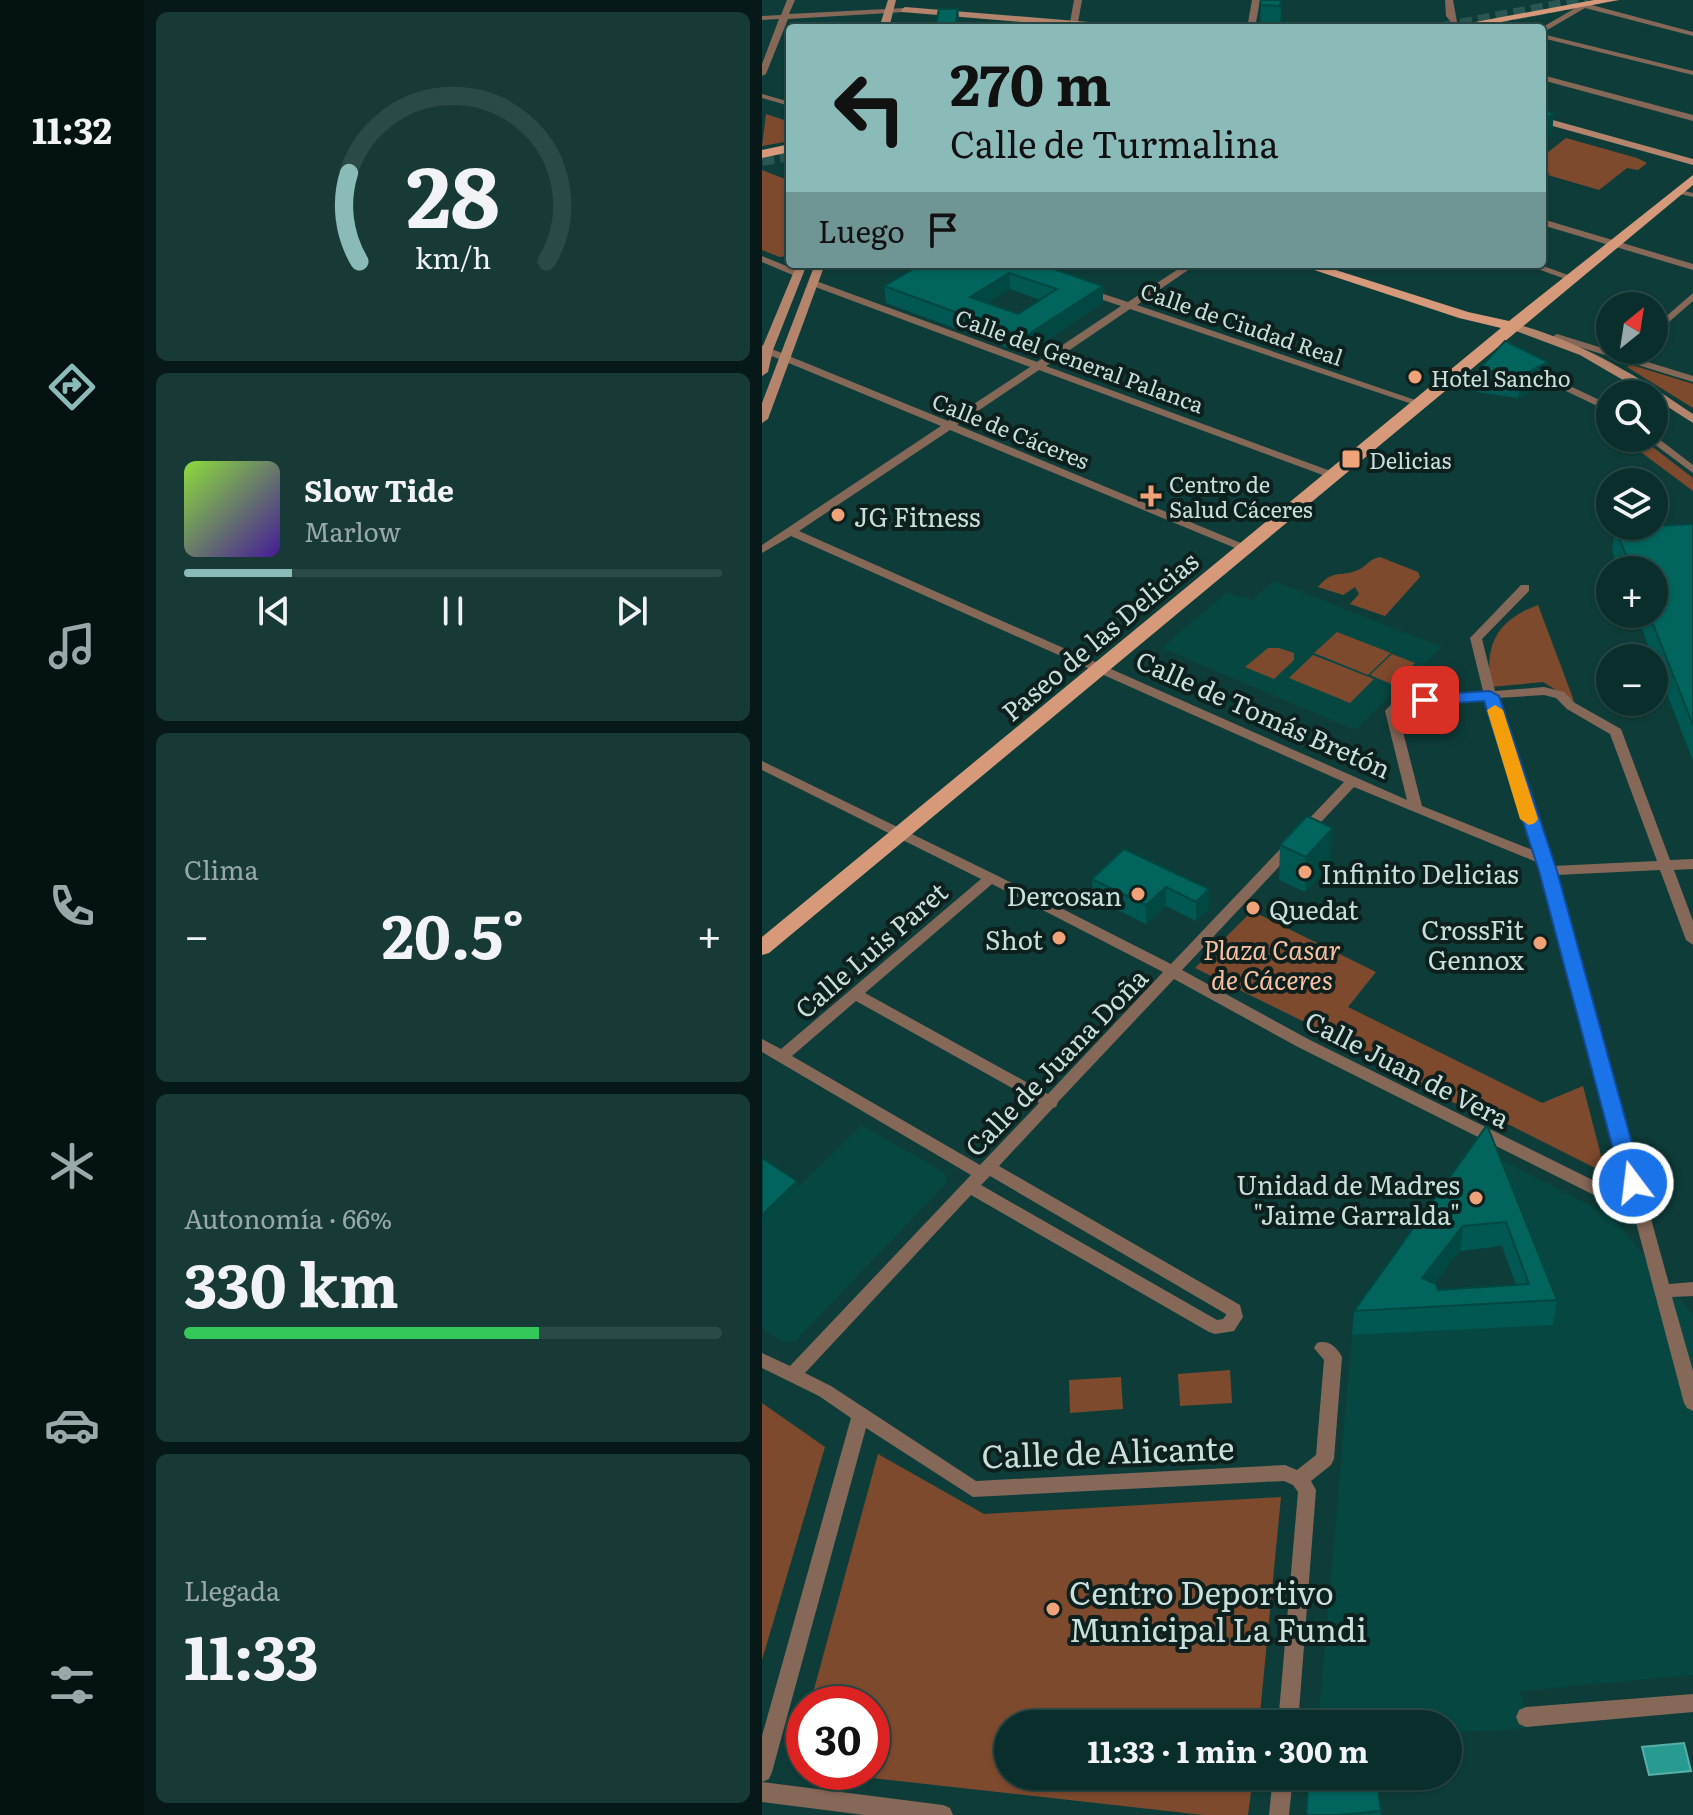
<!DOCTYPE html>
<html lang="es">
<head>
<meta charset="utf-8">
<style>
  :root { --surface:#0a2e2b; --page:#183a37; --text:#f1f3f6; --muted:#99a8a9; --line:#2a4a47; --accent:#8bbbb9 }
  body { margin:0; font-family:Literata,serif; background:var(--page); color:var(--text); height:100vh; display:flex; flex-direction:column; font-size:30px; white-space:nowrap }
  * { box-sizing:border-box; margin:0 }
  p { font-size:26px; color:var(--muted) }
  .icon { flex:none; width:44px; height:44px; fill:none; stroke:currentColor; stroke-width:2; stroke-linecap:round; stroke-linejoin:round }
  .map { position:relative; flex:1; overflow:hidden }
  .details { display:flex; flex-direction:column; gap:12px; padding:12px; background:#061918; width:618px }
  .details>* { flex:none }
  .banner { position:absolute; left:24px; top:24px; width:760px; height:244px; border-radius:8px; box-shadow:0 2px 6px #0004,0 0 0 2px var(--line); background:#8bbbb9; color:#111; overflow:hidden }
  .needle { width:52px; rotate:30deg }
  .fabs { position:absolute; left:834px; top:292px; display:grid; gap:16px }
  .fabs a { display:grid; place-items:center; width:72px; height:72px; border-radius:50%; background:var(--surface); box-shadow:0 2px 6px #0004,0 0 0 2px var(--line); font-size:40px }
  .speed { position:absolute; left:24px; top:1686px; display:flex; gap:16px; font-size:40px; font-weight:700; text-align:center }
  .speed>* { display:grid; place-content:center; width:104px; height:104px; border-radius:50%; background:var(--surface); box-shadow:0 2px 6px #0004,0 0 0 2px var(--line); line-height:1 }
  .speed .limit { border:12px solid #d22; background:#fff; color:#111 }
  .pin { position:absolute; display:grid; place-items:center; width:68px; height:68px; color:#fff; margin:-34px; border-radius:16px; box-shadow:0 4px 12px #0006 }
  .me { position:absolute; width:88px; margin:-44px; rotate:345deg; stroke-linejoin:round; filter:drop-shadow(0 0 6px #0008) }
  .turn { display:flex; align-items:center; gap:28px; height:168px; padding:0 32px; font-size:36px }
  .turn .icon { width:104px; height:104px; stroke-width:2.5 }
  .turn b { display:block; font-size:56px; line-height:68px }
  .then { display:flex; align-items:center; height:76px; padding:0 32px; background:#0003; gap:16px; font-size:30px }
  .big { font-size:60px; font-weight:700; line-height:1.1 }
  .details .card { flex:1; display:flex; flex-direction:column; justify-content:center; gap:12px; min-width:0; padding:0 28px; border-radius:12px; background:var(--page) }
  .details .dial { align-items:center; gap:0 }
  .dial svg { height:208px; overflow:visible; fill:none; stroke:var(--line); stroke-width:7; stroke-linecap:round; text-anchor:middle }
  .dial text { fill:var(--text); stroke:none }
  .song { display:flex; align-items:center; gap:24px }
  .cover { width:96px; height:96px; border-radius:12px; background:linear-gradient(135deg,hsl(90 70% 55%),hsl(260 70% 35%)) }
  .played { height:8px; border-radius:4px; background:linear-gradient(90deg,var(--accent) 20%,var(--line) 20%) }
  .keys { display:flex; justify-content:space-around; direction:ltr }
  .heat { display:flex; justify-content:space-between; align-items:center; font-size:44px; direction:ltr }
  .charge { height:12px; border-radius:6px; background:linear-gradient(90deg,#34c759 66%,var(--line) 0) }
  .trip { position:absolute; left:232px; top:1710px; width:468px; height:80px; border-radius:40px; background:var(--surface); box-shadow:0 2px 6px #0004,0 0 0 2px var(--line); font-weight:700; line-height:80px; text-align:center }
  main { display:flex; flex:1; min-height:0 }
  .tabs { display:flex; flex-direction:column; width:144px; justify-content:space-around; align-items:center; background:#041211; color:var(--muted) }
  .tabs .icon { width:56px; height:56px }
  .tabs .on { color:var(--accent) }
  .tabs b { font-size:36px; color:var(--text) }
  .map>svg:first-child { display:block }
</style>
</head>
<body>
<main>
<nav class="tabs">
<b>11:32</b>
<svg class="icon on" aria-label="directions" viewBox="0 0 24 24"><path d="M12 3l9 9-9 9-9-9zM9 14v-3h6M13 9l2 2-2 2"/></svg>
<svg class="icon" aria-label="music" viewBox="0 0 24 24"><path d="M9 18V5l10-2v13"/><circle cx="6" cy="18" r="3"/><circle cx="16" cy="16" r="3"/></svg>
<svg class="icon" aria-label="phone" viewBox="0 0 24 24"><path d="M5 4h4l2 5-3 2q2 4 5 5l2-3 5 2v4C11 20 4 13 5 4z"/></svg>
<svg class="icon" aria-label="climate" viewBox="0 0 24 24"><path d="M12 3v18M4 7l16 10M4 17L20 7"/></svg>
<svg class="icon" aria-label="car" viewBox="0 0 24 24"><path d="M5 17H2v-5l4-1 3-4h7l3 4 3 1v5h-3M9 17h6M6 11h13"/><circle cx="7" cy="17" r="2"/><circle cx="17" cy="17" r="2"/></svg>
<svg class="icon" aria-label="filters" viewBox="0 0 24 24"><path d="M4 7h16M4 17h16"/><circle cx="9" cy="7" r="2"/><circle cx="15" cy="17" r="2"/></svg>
</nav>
<section class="details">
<div class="card dial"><svg viewBox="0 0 100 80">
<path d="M14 69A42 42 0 1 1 86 69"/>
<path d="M14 69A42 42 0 0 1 10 35" stroke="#8bbbb9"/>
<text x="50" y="56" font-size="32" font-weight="700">28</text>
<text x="50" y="72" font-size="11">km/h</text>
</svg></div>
<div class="card">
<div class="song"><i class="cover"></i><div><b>Slow Tide</b><p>Marlow</p></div></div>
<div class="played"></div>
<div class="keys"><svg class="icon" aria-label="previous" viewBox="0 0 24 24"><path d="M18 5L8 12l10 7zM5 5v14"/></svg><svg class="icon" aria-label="pause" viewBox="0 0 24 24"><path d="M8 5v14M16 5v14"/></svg><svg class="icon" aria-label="next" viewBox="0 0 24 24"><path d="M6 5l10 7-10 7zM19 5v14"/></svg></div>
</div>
<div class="card"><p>Clima</p>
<div class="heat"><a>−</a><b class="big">20.5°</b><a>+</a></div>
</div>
<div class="card"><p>Autonomía · 66%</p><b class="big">330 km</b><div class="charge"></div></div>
<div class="card"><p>Llegada</p><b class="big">11:33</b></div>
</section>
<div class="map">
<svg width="931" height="1815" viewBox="0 0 931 1815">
  <rect width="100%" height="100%" fill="#0e3d39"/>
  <g fill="#074742">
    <polygon points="511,581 680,647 593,730 400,648 464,593 490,600"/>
    <polygon points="99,1125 183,1173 185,1182 33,1341 22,1342 0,1328 0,1223"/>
    <polygon points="721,1150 850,1217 931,1315 931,1675 758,1691 767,1728 686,1733 686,1724 556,1724 590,1335 791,1324"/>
  </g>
  <g fill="#7e4a2e">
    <polygon points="4,114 28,122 28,141 0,146"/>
    <polygon points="804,138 875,158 885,163 876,170 865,168 837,190 786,175 787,173 780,170 780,157"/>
    <polygon points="0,170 28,181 28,249 25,256 18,257 0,250"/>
    <polygon points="870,365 931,384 931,408 865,367"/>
    <polygon points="860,438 879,438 931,478 931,491"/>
    <path d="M618 557 656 572 658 577 623 616 588 604 597 594 593 587 581 595 556 587C572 568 577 578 596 570 605 566 607 559 618 557Z"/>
    <path d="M776 605 812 701 781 682 729 687C722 645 735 620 776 605Z"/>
    <polygon points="575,632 629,653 606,675 552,653"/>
    <polygon points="506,648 517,648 532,653 532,660 512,679 483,667"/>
    <polygon points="630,654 653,663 631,685 608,675"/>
    <polygon points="551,655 612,679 588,703 527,678"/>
    <path d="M490 911 614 972 586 1007 780 1103 821 1086 842 1167 835 1169 712 1107C675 1105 646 1070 613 1058 596 1051 575 1049 565 1033L433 968Z"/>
    <polygon points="468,1370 470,1403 418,1406 416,1374"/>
    <polygon points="359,1377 361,1409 308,1413 307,1380"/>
    <polygon points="0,1403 63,1447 0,1660"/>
    <polygon points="116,1454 222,1514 519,1497 497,1724 246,1724 246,1776 491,1776 486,1815 441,1815 56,1772 110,1772 110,1704 48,1704"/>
  </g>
  <polygon fill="#279b91" stroke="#58afa8" stroke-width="2" points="922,1743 929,1771 887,1775 880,1747"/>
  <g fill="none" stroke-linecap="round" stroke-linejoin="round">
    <g stroke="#2a5551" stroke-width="12" stroke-dasharray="12 6" stroke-linecap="butt">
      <polyline points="681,28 826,0"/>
      <polyline points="0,160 28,155"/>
    </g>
    <g fill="#866859" fill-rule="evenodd">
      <polygon points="0,94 28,102 28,106 0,98"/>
      <polygon points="914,189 931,193 931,197 914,193"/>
    </g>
    <g fill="#866859" fill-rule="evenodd">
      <polygon points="25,0 33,0 27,14 143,8 147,10 143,12 26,19 4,74 0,76 0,64 17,19 0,20 0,16 19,15"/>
      <polygon points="312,0 320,0 315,28 307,28"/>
      <polygon points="490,0 498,0 493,28 485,28"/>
      <polygon points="683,0 691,0 695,22 689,22 684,16"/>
      <polygon points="822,3 931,32 931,36 823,8 780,33 779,28"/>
      <polygon points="780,34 931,71 931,75 780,38"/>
      <polygon points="780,75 931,115 931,121 780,80"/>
      <polygon points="780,219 931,264 931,270 780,225"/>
      <polygon points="0,256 39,272 41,274 33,276 0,262"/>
      <path d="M424 264H435L375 305 662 403 657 406 653 405 368 309 284 366 574 473V477H566L277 370 195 425 486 546V550H478L188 430 37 531 645 800 623 711 635 698 639 697 721 691 708 638 759 585H767V591L720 639 733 691 782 687 802 692 813 703 859 729 908 860 931 859V869L912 870 931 921V945L924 940 898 870 794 875 907 1284 931 1282V1296L910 1297 931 1371V1411L925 1408 922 1403 872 1215 536 1047 412 979 296 1102 294 1107 291 1108 237 1166 478 1305 481 1317 472 1331 453 1334 447 1332 209 1195 43 1373 69 1386 214 1481 523 1465 535 1470 554 1455 562 1360 552 1348 555 1343C566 1339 575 1347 580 1357L572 1459 569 1465 549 1481 554 1490 536 1724H516L536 1492 531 1485 522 1481 211 1497 104 1428 10 1772 7 1779 0 1782V1736L89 1418 57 1396 0 1368V1353L28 1366 209 1175 0 1052V1039L19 1049 219 879 0 770V761L234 875 409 964 582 782 29 536 0 553V545L179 426 0 352V345L186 421 268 367 48 285V281H54L275 362 359 306 320 293V289H326L366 302ZM782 695 794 698 805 709 848 734 895 861 791 866 735 698ZM723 699 773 851 660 806 636 712 643 705ZM592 787 777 863 867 1198 546 1039 420 970ZM230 884 401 972 286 1094 103 993ZM94 1001 277 1103 218 1165 30 1056ZM228 1176 464 1314V1315L461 1319 455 1320 219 1185Z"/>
      <polygon points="762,264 776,264 814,278 806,280"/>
      <polygon points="931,293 931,301 892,335 892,327"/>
      <polygon points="795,334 931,376 931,382 791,339 790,337"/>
      <polygon points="770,368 848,405 848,412 766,373 766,369"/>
      <polygon points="893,436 931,465 931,473 884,438 892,438"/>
      <polygon points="931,1694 931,1712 764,1727 757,1724 754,1717 757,1710 764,1707"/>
      <polygon points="511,1776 531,1776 527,1815 507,1815"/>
      <polygon points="0,1782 181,1805 188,1808 191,1815 102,1815 0,1802"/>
    </g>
    <g fill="#b4856c" fill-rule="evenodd">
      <polygon points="126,0 134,0 127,28 117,28"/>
      <polygon points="143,7 363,25 368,28 330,28 140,12 139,10"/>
      <polygon points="780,117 931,159 931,165 780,123"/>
      <polygon points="35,264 45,264 11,350 6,372 0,376 0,348"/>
      <polygon points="53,264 63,264 6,419 0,423 0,403"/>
      <path d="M750 323C817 340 874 375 931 414V423L892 398V394H885L818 355 746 328V324Z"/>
    </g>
    <g fill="#d69a7b" fill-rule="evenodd">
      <polygon points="832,0 857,0 707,28 681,28"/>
      <polygon points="28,144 28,152 0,158 0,150"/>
      <polygon points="931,175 931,185 7,953 0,955 0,937 739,328 697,318 534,264 555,264 706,312 747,321"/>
    </g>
  </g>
  <g fill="#015751" fill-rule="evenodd">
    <polygon points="499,0 520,0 519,28 498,28"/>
    <path d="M277 264 341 286V303L263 354 124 303 122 286ZM248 289 278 300 256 314 226 303Z"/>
    <polygon points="786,362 784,384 756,398 714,392 717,369"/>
    <polygon points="931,524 931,761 874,614 892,614 892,570 857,570 850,551 853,528"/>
    <polygon points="518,845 569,863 543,892 517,880"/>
    <polygon points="330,879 447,889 447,908 434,921 404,906 384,924 331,898"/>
    <path d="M725 1125 795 1300 791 1325 590 1335 592 1311ZM740 1246 754 1285 676 1290 672 1283 698 1251Z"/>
    <polygon points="552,1783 580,1787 619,1811 619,1815 544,1815 551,1790"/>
  </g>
  <g fill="#014742">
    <polygon points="519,0 520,0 520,19 518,28"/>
    <polygon points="196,9 198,28 193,28"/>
    <polygon points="792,113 790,134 780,141 780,122"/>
    <polygon points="247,273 248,289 209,314 208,297"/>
    <polygon points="341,286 341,303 263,354 262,337"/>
    <polygon points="786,362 784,384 756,398 759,376"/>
    <polygon points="571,828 569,863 543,892 544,857"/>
    <polygon points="404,887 404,906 384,924 384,905"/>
    <polygon points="447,889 447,908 434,921 434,902"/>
    <polygon points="35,1181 37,1187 0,1223 0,1215"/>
    <polygon points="701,1226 698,1251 658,1303 660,1278"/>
  </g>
  <g fill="#01655e" stroke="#014742" stroke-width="2" fill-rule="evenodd">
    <polygon points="499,0 519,0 518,6 498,5"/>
    <polygon points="177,9 196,9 193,28 173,28"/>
    <polygon points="780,110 792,113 780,122"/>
    <path d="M160 264H277L341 286 262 337 122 286ZM247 273 295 289 256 314 208 297Z"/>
    <polygon points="743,341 786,362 759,376 717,369"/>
    <polygon points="931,524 931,725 887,614 892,614 892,570 870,570 853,528"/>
    <polygon points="545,816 571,828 544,857 518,845"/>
    <polygon points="362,849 447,889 434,902 404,887 384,905 330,879"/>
    <path d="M725 1125 795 1300 592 1311ZM744 1222 767 1284 676 1290 674 1284 660 1278 701 1226Z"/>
    <polygon points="0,1158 35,1181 0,1215"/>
    <polygon points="580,1780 580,1787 615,1785 619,1811 577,1815 544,1815 546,1790 553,1790 552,1783"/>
  </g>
  <polygon fill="#1a73e8" stroke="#114b97" stroke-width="2" points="728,691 737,696 795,871 881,1183 878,1189 863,1189 860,1183 777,871 722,701 663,705 655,700 663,695"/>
  <polygon fill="#f59e0b" points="733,705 741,710 776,819 773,823 767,825 758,819 725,710"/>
  <g fill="#f0a279" stroke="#0e201e" stroke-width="3">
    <circle cx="653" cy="377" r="8"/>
    <rect x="579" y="449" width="20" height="20" rx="4"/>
    <path d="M385 484h8v8h8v8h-8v8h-8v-8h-8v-8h8z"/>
    <circle cx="76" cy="515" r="8"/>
    <circle cx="543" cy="872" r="8"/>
    <circle cx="376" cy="894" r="8"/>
    <circle cx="491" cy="908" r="8"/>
    <circle cx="297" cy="938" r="8"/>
    <circle cx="778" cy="943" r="8"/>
    <circle cx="714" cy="1198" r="8"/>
    <circle cx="291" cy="1609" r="8"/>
  </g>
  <g text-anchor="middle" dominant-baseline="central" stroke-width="8" stroke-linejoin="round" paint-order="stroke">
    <g font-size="22" fill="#c9dfdc" stroke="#0e201e">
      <text transform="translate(480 323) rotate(19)">Calle de Ciudad Real</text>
      <text transform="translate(318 360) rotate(20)">Calle del General Palanca</text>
      <text transform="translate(249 430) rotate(22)">Calle de Cáceres</text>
    </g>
    <g font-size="22" fill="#c9dfdc" stroke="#0e201e" text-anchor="start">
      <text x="669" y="377">Hotel Sancho</text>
      <text x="607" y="459">Delicias</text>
      <text x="407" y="483">Centro de<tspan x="407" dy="25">Salud Cáceres</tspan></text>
    </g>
    <g font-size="26" fill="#c9dfdc" stroke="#0e201e" text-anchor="end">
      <text x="92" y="515" text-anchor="start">JG Fitness</text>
      <text x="559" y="872" text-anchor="start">Infinito Delicias</text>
      <text x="360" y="894">Dercosan</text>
      <text x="507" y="908" text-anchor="start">Quedat</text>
      <text x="762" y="928">CrossFit<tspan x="762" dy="30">Gennox</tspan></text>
      <text x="281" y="938">Shot</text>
      <text x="698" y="1183">Unidad de Madres<tspan x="698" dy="30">"Jaime Garralda"</tspan></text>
    </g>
    <g font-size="26" fill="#c9dfdc" stroke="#0e201e">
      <text transform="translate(337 635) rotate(-40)">Paseo de las Delicias</text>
      <text transform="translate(502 713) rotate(24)">Calle de Tomás Bretón</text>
      <text transform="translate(108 949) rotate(-41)">Calle Luis Paret</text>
      <text transform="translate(293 1061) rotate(-46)">Calle de Juana Doña</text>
      <text transform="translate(646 1068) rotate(27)">Calle Juan de Vera</text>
    </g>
    <g font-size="26" font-style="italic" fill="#f9bfa1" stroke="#0e201e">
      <text x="510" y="948">Plaza Casar<tspan x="510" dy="30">de Cáceres</tspan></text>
    </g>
    <g font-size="32" fill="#c9dfdc" stroke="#0e201e">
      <text transform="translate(346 1450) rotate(-2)">Calle de Alicante</text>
    </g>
    <g font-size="32" fill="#c9dfdc" stroke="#0e201e" text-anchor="start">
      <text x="307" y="1591">Centro Deportivo<tspan x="307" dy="37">Municipal La Fundi</tspan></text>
    </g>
  </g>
</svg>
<div class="fabs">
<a><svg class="needle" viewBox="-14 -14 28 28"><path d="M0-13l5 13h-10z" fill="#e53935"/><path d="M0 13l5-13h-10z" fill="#99a8a9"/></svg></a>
<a><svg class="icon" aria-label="search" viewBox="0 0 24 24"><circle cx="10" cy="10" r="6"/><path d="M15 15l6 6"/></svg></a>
<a><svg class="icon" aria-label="layers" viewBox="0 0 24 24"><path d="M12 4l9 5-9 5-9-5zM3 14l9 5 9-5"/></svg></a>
<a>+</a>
<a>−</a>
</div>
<div class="speed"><div class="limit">30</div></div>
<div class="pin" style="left:663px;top:700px;background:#d93025"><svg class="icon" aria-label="arrive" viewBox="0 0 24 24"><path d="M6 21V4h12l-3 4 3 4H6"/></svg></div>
<svg class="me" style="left:871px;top:1183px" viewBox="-20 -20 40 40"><circle r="17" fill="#1a73e8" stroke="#fff" stroke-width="3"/><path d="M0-11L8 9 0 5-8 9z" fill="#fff"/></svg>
<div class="trip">11:33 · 1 min · 300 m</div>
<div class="banner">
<div class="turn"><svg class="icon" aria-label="left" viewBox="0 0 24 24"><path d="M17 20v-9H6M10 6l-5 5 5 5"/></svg><div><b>270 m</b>Calle de Turmalina</div></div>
<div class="then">Luego<svg class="icon" aria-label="arrive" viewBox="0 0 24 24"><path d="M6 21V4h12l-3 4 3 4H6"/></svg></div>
</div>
</div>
</main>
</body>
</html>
